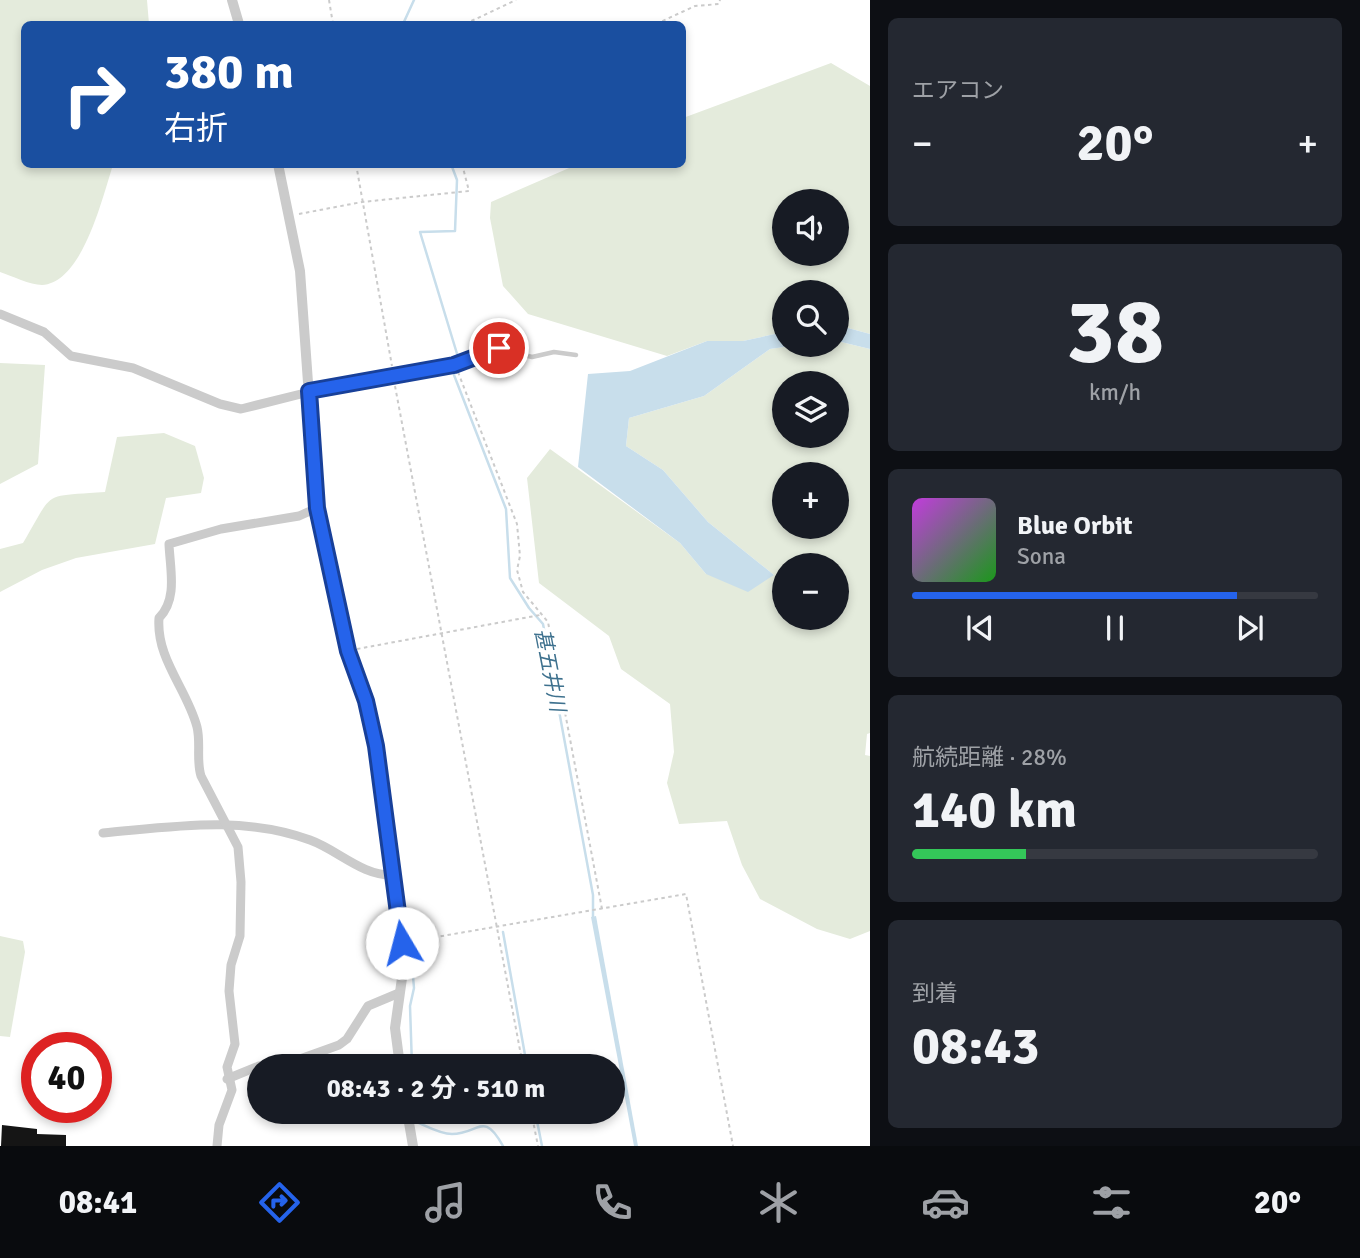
<!DOCTYPE html>
<html lang="ja">
<head>
<meta charset="utf-8">
<style>
  :root { --surface:#171b24; --page:#242831; --text:#f1f3f6; --muted:#9ea1a6; --line:#363941; --accent:#2563eb }
  body { margin:0; font-family:Signika,"Noto Sans JP",sans-serif; background:var(--page); color:var(--text); height:100vh; display:flex; flex-direction:column; font-size:26px; white-space:nowrap }
  * { box-sizing:border-box; margin:0 }
  p { font-size:23px; color:var(--muted) }
  .icon { flex:none; width:38px; height:38px; fill:none; stroke:currentColor; stroke-width:2; stroke-linecap:round; stroke-linejoin:round }
  .map { position:relative; flex:1; overflow:hidden }
  .sheet { display:flex; flex-direction:column; gap:18px; padding:18px; background:#0d0f14; width:490px }
  .sheet>* { flex:none }
  .banner { position:absolute; left:21px; top:21px; width:665px; height:147px; border-radius:10px; box-shadow:0 4px 10px #0003; background:#1a4fa0; color:#fff; overflow:hidden }
  .tools { position:absolute; left:772px; top:189px; display:grid; gap:14px }
  .tools a { display:grid; place-items:center; width:77px; height:77px; border-radius:50%; background:var(--surface); box-shadow:0 4px 10px #0003; font-size:35px }
  .speed { position:absolute; left:21px; top:1032px; display:flex; gap:14px; font-size:35px; font-weight:700; text-align:center }
  .speed>* { display:grid; place-content:center; width:91px; height:91px; border-radius:50%; background:var(--surface); box-shadow:0 4px 10px #0003; line-height:1 }
  .speed .limit { border:10px solid #d22; background:#fff; color:#111 }
  .pin { position:absolute; display:grid; place-items:center; width:60px; height:60px; color:#fff; margin:-30px; border:4px solid #fff; border-radius:50%; box-shadow:0 2px 7px #0007 }
  .me { position:absolute; width:77px; margin:-38px; rotate:352deg; stroke-linejoin:round; filter:drop-shadow(0 0 5px #0008) }
  .turn { display:flex; align-items:center; gap:24px; height:147px; padding:0 28px; font-size:32px }
  .turn .icon { width:91px; height:91px; stroke-width:2.5 }
  .turn b { display:block; font-size:49px; line-height:60px }
  .big { font-size:52px; font-weight:700; line-height:1.1 }
  .sheet .card { flex:1; display:flex; flex-direction:column; justify-content:center; gap:10px; min-width:0; padding:0 24px; border-radius:10px; background:var(--page) }
  .sheet .dial { align-items:center; gap:0 }
  .dial b { font-size:91px; line-height:1 }
  .song { display:flex; align-items:center; gap:21px }
  .cover { width:84px; height:84px; border-radius:10px; background:linear-gradient(135deg,hsl(290 70% 55%),hsl(120 70% 35%)) }
  .played { height:7px; border-radius:4px; background:linear-gradient(90deg,var(--accent) 80%,var(--line) 80%) }
  .keys { display:flex; justify-content:space-around; direction:ltr }
  .heat { display:flex; justify-content:space-between; align-items:center; font-size:38px; direction:ltr }
  .charge { height:10px; border-radius:5px; background:linear-gradient(90deg,#34c759 28%,var(--line) 0) }
  .trip { position:absolute; left:247px; top:1054px; width:378px; height:70px; border-radius:35px; background:var(--surface); box-shadow:0 4px 10px #0003; font-weight:700; line-height:70px; text-align:center }
  .dock { display:flex; height:112px; justify-content:space-around; align-items:center; background:#090b0e; color:var(--muted) }
  .dock .icon { width:49px; height:49px }
  .dock .selected { color:var(--accent) }
  .dock b { font-size:32px; color:var(--text) }
  main { display:flex; flex:1; min-height:0 }
  .map>svg:first-child { display:block }
</style>
</head>
<body>
<main>
<div class="map">
<svg width="870" height="1146" viewBox="0 0 870 1146">
  <rect width="100%" height="100%" fill="#fff"/>
  <g fill="#e4ebdc" fill-rule="evenodd">
    <path d="M0 0H147L149 24H24V164L113 165C103 195 83 283 42 285 30 285 12 276 0 272Z"/>
    <path d="M831 63 870 86V334L837 325 836 292H784V332L743 341H707L667 356 528 314 503 286 490 218 491 202 576 165 682 164 683 118ZM784 201H836V254H784Z"/>
    <path d="M837 341 870 349V733L867 734 865 755 870 756V931L850 939 817 929 760 899 742 865 727 821 679 824 667 783 674 752 670 704 621 669 609 636 539 583 527 478 550 449 680 543 706 574 774 575 708 522 663 470 626 446 629 418 704 396 770 349 798 345H836ZM784 383H836V436H784ZM784 474H836V527H784ZM784 565H836V618H784Z"/>
    <polygon points="0,363 45,365 38,464 0,484"/>
    <path d="M164 433 195 446 204 478 201 493 166 498 155 544 76 558 42 570 0 592V549L23 543C55 489 41 497 105 492L117 437Z"/>
    <polygon points="0,936 23,941 25,952 10,1037 0,1036"/>
  </g>
  <g fill="#c8deeb">
    <polygon points="837,325 870,334 870,349 837,341"/>
    <polygon points="784,332 784,345 798,345 770,349 704,396 629,418 626,446 663,470 708,522 774,575 748,592 706,574 680,543 578,467 588,374 630,371 707,341 743,341"/>
    <polygon points="596,916 638,1146 634,1146 591,917"/>
  </g>
  <g fill="none" stroke-linecap="round" stroke-linejoin="round">
    <g stroke="#c8deeb" stroke-width="2.5">
      <polyline points="403,24 414,0"/>
      <polyline points="451,164 457,180 455,231 420,232 458,357 454,375 506,509 510,578 529,608 543,624 593,895 593,917"/>
      <polyline points="503,932 527,1066"/>
      <polyline points="412,1066 410,1006 414,988 412,964 416,949"/>
      <path d="M417 1111 419 1123C428 1127 441 1134 452 1134 479 1134 483 1110 503 1146"/>
      <polyline points="535,1111 542,1146"/>
    </g>
  </g>
  <polygon fill="#151515" points="2,1125 37,1129 37,1134 66,1135 66,1146 1,1146"/>
  <g fill="none" stroke-linecap="round" stroke-linejoin="round">
    <g stroke="#cbcbcb" stroke-width="2" stroke-dasharray="3.5 3.5" stroke-linecap="butt">
      <polyline points="329,0 333,24"/>
      <polyline points="465,24 516,0"/>
      <polyline points="656,24 695,6 719,4 720,0"/>
      <polyline points="356,164 392,366"/>
      <polyline points="299,214 362,202 469,191 462,164"/>
      <polyline points="458,372 517,524 520,556 517,570 523,592 548,622 602,909"/>
      <polyline points="395,386 523,1066"/>
      <polyline points="357,649 540,615"/>
      <polyline points="413,941 686,894 733,1146"/>
      <polyline points="531,1111 538,1146"/>
    </g>
    <polyline stroke="#cbcbcb" stroke-width="4.5" points="455,364 498,348 532,357 554,352 576,355"/>
    <g stroke="#cbcbcb" stroke-width="9">
      <polyline points="0,314 44,332 71,356 133,368 220,404 241,409 309,392 454,365"/>
      <path d="M103 833C172 827 243 815 310 840 338 850 362 876 393 875"/>
      <polyline points="260,1066 286,1064 339,1045 347,1039 368,1006 399,993"/>
      <polyline points="227,1079 259,1066"/>
      <path d="M217 1146 219 1125 232 1090 227 1067 235 1044 229 991 231 965 240 936 241 882 238 847 201 776C196 760 201 743 197 727 187 689 156 659 159 618 178 599 170 569 169 544L221 529 299 516 317 508"/>
    </g>
    <g stroke="#cbcbcb" stroke-width="10">
      <polyline points="232,0 239,24"/>
      <polyline points="278,164 300,271 317,508 348,651 366,701 376,746 383,796 402,943 403,971 395,1028 400,1066"/>
      <polyline points="407,1111 413,1146"/>
    </g>
  </g>
  <g fill="none" stroke-linecap="round" stroke-linejoin="round">
    <g stroke="#184099" stroke-width="18">
      <polyline id="route" points="402,943 376,746 366,701 348,651 317,508 309,391 454,365 499,348"/>
    </g>
    <use href="#route" stroke="#2563eb" stroke-width="12"/>
  </g>
  <g text-anchor="middle" dominant-baseline="central" stroke-width="7" stroke-linejoin="round" paint-order="stroke">
    <g font-size="21" font-style="italic" fill="#3e718e" stroke="#fff">
      <text transform="translate(550 670) rotate(79)">甚五井川</text>
    </g>
  </g>
</svg>
<div class="tools">
<a><svg class="icon" aria-label="sound" viewBox="0 0 24 24"><path d="M4 9h4l5-4v14l-5-4H4zM17 9q2 3 0 6"/></svg></a>
<a><svg class="icon" aria-label="search" viewBox="0 0 24 24"><circle cx="10" cy="10" r="6"/><path d="M15 15l6 6"/></svg></a>
<a><svg class="icon" aria-label="layers" viewBox="0 0 24 24"><path d="M12 4l9 5-9 5-9-5zM3 14l9 5 9-5"/></svg></a>
<a>+</a>
<a>−</a>
</div>
<div class="speed"><div class="limit">40</div></div>
<div class="pin" style="left:499px;top:348px;background:#d93025"><svg class="icon" aria-label="arrive" viewBox="0 0 24 24"><path d="M6 21V4h12l-3 4 3 4H6"/></svg></div>
<svg class="me" style="left:402px;top:943px" viewBox="-20 -20 40 40"><circle r="19" fill="#fff"/><path d="M0-13L10 11 0 6-10 11z" fill="#2563eb"/></svg>
<div class="trip">08:43 · 2 分 · 510 m</div>
<div class="banner">
<div class="turn"><svg class="icon" aria-label="right" viewBox="0 0 24 24"><path d="M7 20v-9h11M14 6l5 5-5 5"/></svg><div><b>380 m</b>右折</div></div>
</div>
</div>
<section class="sheet">
<div class="card"><p>エアコン</p>
<div class="heat"><a>−</a><b class="big">20°</b><a>+</a></div>
</div>
<div class="card dial"><b>38</b><p>km/h</p></div>
<div class="card">
<div class="song"><i class="cover"></i><div><b>Blue Orbit</b><p>Sona</p></div></div>
<div class="played"></div>
<div class="keys"><svg class="icon" aria-label="previous" viewBox="0 0 24 24"><path d="M18 5L8 12l10 7zM5 5v14"/></svg><svg class="icon" aria-label="pause" viewBox="0 0 24 24"><path d="M8 5v14M16 5v14"/></svg><svg class="icon" aria-label="next" viewBox="0 0 24 24"><path d="M6 5l10 7-10 7zM19 5v14"/></svg></div>
</div>
<div class="card"><p>航続距離 · 28%</p><b class="big">140 km</b><div class="charge"></div></div>
<div class="card"><p>到着</p><b class="big">08:43</b></div>
</section>
</main>
<nav class="dock">
<b>08:41</b>
<svg class="icon selected" aria-label="directions" viewBox="0 0 24 24"><path d="M12 3l9 9-9 9-9-9zM9 14v-3h6M13 9l2 2-2 2"/></svg>
<svg class="icon" aria-label="music" viewBox="0 0 24 24"><path d="M9 18V5l10-2v13"/><circle cx="6" cy="18" r="3"/><circle cx="16" cy="16" r="3"/></svg>
<svg class="icon" aria-label="phone" viewBox="0 0 24 24"><path d="M5 4h4l2 5-3 2q2 4 5 5l2-3 5 2v4C11 20 4 13 5 4z"/></svg>
<svg class="icon" aria-label="climate" viewBox="0 0 24 24"><path d="M12 3v18M4 7l16 10M4 17L20 7"/></svg>
<svg class="icon" aria-label="car" viewBox="0 0 24 24"><path d="M5 17H2v-5l4-1 3-4h7l3 4 3 1v5h-3M9 17h6M6 11h13"/><circle cx="7" cy="17" r="2"/><circle cx="17" cy="17" r="2"/></svg>
<svg class="icon" aria-label="filters" viewBox="0 0 24 24"><path d="M4 7h16M4 17h16"/><circle cx="9" cy="7" r="2"/><circle cx="15" cy="17" r="2"/></svg>
<b>20°</b>
</nav>
</body>
</html>
